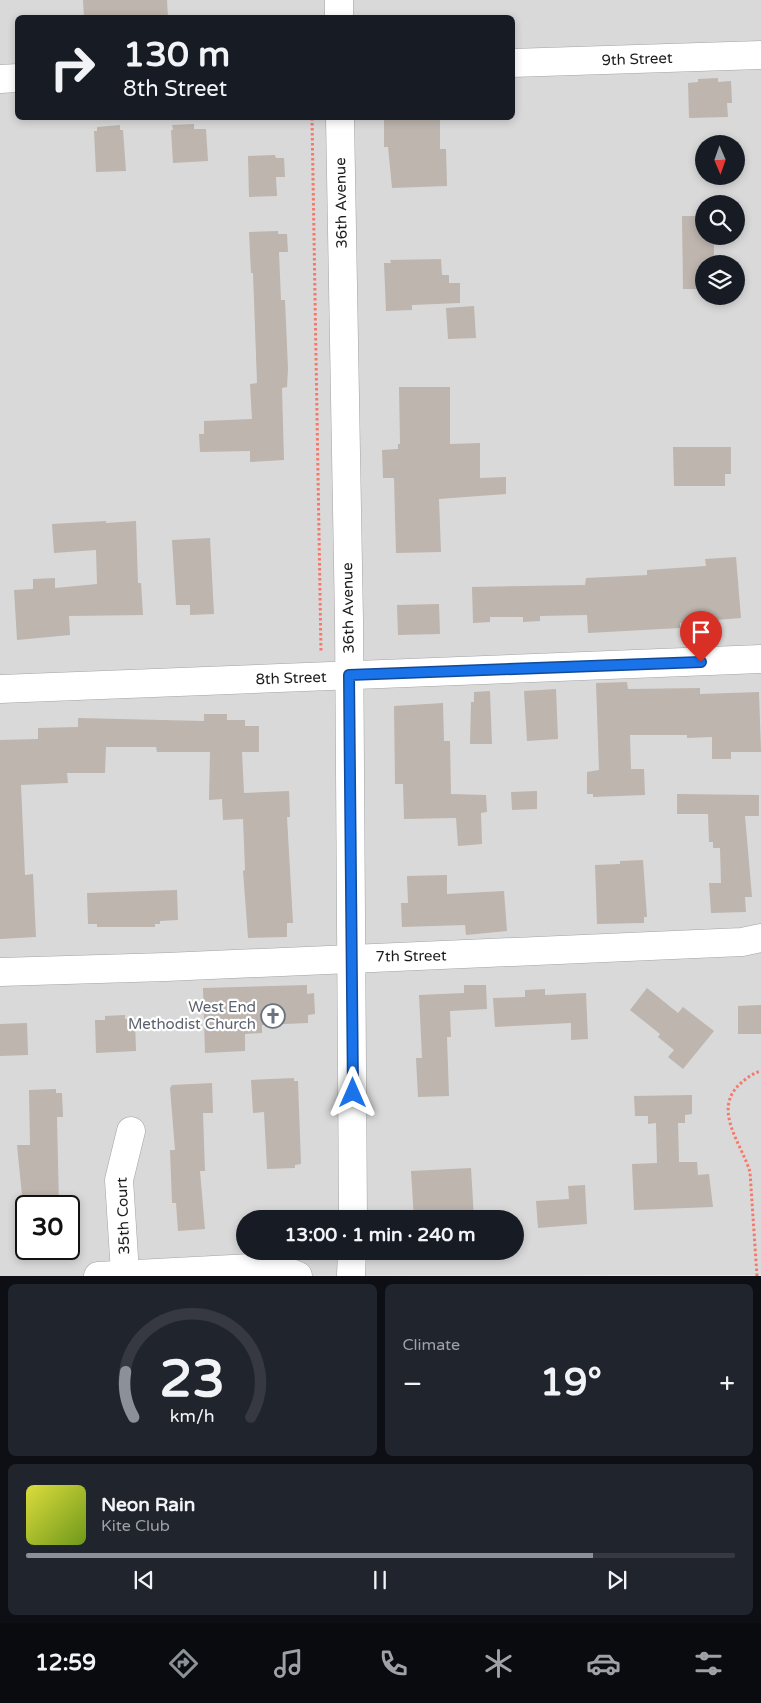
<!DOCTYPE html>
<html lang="en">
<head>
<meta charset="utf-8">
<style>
  :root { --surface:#171b24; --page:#20242c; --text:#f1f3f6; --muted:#9ea1a6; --line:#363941; --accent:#8c9099 }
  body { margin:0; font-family:"Varela Round",sans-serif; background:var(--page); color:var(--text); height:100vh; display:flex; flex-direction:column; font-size:19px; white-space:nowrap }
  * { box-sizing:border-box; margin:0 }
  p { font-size:16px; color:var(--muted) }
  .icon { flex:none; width:28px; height:28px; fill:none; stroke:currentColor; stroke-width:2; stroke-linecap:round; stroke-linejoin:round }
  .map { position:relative; height:1276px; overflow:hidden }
  .sheet { display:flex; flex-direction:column; gap:8px; padding:8px; background:#0d0f14; flex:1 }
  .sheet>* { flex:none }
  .hud { position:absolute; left:15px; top:15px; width:500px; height:105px; border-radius:8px; box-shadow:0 2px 8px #0003; background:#171b24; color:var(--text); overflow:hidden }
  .needle { width:32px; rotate:178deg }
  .fabs { position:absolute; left:695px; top:135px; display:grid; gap:10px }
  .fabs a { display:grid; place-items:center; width:50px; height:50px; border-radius:50%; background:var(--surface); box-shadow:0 2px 8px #0003; font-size:25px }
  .speed { position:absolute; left:15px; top:1195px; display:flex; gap:10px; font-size:25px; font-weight:700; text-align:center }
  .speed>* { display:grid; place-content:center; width:65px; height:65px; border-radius:50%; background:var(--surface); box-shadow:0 2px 8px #0003; line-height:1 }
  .speed .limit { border:2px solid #111; border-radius:8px; background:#fff; color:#111 }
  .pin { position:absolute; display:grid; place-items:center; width:42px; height:42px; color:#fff; margin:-51px -21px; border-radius:50% 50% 50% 0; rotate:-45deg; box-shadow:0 0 5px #0007 }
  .pin .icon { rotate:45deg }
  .me { position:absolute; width:55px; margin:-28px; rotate:0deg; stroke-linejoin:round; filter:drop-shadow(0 0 4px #0008) }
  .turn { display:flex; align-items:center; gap:18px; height:105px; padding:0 25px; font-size:22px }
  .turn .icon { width:65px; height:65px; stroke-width:2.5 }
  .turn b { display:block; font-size:35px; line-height:42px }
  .big { font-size:38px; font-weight:700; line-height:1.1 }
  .sheet .widget { flex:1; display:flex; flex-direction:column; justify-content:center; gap:8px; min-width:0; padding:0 18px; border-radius:8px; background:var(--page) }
  .sheet .dial { align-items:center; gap:0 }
  .dial svg { height:130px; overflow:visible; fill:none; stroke:var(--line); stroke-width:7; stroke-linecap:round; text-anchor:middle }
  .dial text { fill:var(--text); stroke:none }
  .song { display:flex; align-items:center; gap:15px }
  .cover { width:60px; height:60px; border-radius:8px; background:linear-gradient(135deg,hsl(60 70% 55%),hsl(80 70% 35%)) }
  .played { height:5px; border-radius:2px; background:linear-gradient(90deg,var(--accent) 80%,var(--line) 80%) }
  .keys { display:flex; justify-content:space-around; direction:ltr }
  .heat { display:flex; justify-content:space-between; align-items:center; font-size:28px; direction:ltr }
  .sheet .tiles { flex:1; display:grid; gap:8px; grid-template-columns:1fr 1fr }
  .widget:last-child { grid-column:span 2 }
  .trip { position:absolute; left:236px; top:1210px; width:288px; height:50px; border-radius:25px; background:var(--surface); box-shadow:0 2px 8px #0003; font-weight:700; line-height:50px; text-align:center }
  .tabs { display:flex; height:80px; justify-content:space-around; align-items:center; background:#090b0e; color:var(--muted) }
  .tabs .icon { width:35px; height:35px }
  .tabs .current { color:var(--accent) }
  .tabs b { font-size:22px; color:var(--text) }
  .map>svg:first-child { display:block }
</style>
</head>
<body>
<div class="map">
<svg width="761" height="1276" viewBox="0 0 761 1276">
  <rect width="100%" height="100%" fill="#ede9e2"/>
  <path fill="#dad9d9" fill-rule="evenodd" d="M0 0H761V1275L0 1276ZM18 18H512V118H18ZM704 144H736V176H704ZM704 204H736V236H704ZM704 264H736V296H704ZM26 1206H69V1249H26ZM245 1219H515V1251H245Z"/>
  <g fill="#bdb5ae">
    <polygon points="83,0 167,0 168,18 84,18"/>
    <polygon points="718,78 718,82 731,81 732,103 727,103 728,117 689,118 688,83 698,82 698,79"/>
    <polygon points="384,118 440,118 440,149 446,149 447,186 392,188 388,147 384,147"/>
    <polygon points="194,124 194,129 206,129 208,161 173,163 171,130 173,130 172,125"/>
    <polygon points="120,125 120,130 123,130 126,171 96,172 94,131 97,131 97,127"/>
    <polygon points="275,155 276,158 284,158 285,177 276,177 277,196 249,197 248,156"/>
    <polygon points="682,216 704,216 704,236 714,236 714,264 704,264 704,289 683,289"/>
    <polygon points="278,231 278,234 287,234 288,252 279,252 281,300 285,300 288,369 287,387 282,388 284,460 250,462 250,451 200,452 199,434 204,434 204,421 252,419 250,384 257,383 253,273 251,273 249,232"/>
    <polygon points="441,259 442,275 449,275 449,283 460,283 460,303 412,305 412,310 386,311 384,263 391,263 390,260"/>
    <polygon points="474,306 476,338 448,339 446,308"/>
    <polygon points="399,387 450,387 450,444 480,443 480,478 506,477 506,494 439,499 441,552 396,553 394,478 383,478 382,450 398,449 398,444 400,444"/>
    <polygon points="673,447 731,447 731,474 725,474 725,486 674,486"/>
    <polygon points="106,521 106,523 136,521 138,583 141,583 143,615 69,616 70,635 17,640 14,590 33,589 33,579 55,578 55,588 97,584 96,550 54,553 52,524"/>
    <polygon points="210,538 214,614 190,615 190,605 176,605 172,540"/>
    <polygon points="736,557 741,618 680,623 680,628 588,633 587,615 540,616 540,621 523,622 523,617 490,617 490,622 473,623 472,587 585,585 586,578 647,575 647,570 706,566 705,559"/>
    <polygon points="439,604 440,634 398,635 397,605"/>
    <polygon points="627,682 628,689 700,688 700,694 759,692 761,752 731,752 731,759 712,759 712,737 687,738 687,735 630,735 631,769 644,769 645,795 593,797 593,794 587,794 587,772 599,770 596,683"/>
    <polygon points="556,689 558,739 527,741 524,691"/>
    <polygon points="490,691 492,744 470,744 471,702 474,702 474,692"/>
    <polygon points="443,703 444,741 450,741 451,794 486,795 487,812 481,813 482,844 458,846 456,818 404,819 403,784 395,784 394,706"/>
    <polygon points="204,714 227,714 227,720 245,720 245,726 259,726 259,752 242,752 244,793 289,791 290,817 287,817 293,923 287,923 287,937 248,938 243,871 245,870 243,819 223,820 222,799 209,800 210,752 157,752 156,747 106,747 105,773 67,773 68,783 21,785 25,875 33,874 36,937 0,939 0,740 38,739 38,728 78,727 78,718 204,721"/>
    <polygon points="537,791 537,809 512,810 511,792"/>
    <polygon points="677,794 759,795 759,816 745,816 752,897 745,897 746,912 711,913 709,883 721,883 720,848 713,848 713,842 709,842 708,814 677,814"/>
    <polygon points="643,860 647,917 644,917 644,923 597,924 595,865 620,864 620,861"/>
    <polygon points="447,875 447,894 504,891 507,931 466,935 465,925 402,927 401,903 408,903 407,876"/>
    <polygon points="177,890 178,920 160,921 160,924 155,924 155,927 97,927 97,924 88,924 87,893"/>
    <polygon points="307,985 307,994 314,993 315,1014 308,1015 308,1023 262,1025 262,1033 245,1034 245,1051 205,1053 203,988"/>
    <polygon points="464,985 486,985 487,1009 450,1011 451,1037 447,1037 449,1096 418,1097 416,1058 422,1058 419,995 464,993"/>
    <polygon points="647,988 678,1013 683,1007 714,1031 683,1069 668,1057 674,1050 658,1037 660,1034 630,1010"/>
    <polygon points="545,989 545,995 586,993 588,1039 571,1040 571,1023 495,1027 493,998 525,997 525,990"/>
    <polygon points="761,1005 761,1034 738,1034 738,1006"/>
    <polygon points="125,1015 125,1019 135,1018 136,1051 96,1053 95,1020 105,1020 105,1016"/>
    <polygon points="27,1023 28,1055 0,1056 0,1024"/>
    <polygon points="294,1078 294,1081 298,1081 301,1164 295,1165 295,1168 267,1169 264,1112 253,1113 251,1080"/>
    <polygon points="212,1083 213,1113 203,1113 205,1171 200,1171 205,1229 178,1231 176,1203 172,1203 170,1150 175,1150 170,1088 172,1085"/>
    <polygon points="56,1089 56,1093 62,1093 63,1117 57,1117 59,1206 23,1206 17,1145 30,1145 29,1090"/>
    <polygon points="692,1095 692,1114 685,1115 685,1123 678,1123 679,1162 697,1162 698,1175 709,1174 713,1207 634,1210 632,1164 657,1163 656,1123 648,1124 648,1116 635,1116 634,1096"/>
    <polygon points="471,1168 474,1219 414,1219 411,1171"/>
    <polygon points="585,1185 587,1224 538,1228 536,1201 569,1199 568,1186"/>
  </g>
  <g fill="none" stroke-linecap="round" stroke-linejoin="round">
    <g stroke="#a3a3a3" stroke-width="29">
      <g id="minor">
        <polyline points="339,0 339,18"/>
        <polyline points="512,63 761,55"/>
        <polyline points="0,79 18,78"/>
        <polyline points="340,118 349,621 353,1219"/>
        <polyline points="0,689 761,659"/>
        <polyline points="0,972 166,967 742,942 761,938"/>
        <polyline points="125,1273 119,1180 131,1131"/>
        <polyline points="98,1276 252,1268 279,1268 298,1276"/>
        <polyline points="351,1276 352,1251"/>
      </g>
    </g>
    <g stroke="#f4796b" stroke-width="3" stroke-dasharray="2.5 2.5" stroke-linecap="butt">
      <polyline points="312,118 321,652"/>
      <path d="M757 1276 750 1172C742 1144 711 1109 741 1083 747 1078 753 1073 761 1071"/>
    </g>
    <use href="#minor" stroke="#fff" stroke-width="28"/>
  </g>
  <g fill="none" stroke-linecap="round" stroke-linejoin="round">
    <g stroke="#114b97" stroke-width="12">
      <polyline id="route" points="353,1093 349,675 701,662"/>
    </g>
    <use href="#route" stroke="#1a73e8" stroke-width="9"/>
  </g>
  <defs>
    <g id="church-ring" transform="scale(1.25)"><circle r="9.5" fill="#fff" stroke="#6b7280" stroke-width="1.5"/><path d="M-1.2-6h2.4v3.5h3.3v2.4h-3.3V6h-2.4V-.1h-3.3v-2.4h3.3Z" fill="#6b7280"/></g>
  </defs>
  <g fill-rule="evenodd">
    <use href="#church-ring" x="273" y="1016"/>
  </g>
  <g text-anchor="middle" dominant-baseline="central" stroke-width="4.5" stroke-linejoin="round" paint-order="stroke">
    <g font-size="15" fill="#1c1c1c" stroke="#fff">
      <text transform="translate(637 59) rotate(-2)">9th Street</text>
      <text transform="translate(341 203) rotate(-91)">36th Avenue</text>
      <text transform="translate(348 608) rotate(-91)">36th Avenue</text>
      <text transform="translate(291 678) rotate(-2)">8th Street</text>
      <text transform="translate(411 956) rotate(-1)">7th Street</text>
      <text transform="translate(123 1216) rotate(-92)">35th Court</text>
    </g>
    <g font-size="15" fill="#5b616d" stroke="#fff" text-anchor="end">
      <text x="256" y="1007">West End<tspan x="256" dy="17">Methodist Church</tspan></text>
    </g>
  </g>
</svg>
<div class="fabs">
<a><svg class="needle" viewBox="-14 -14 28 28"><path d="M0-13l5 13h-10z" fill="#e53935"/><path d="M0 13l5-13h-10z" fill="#9ea1a6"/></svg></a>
<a><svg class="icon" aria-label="search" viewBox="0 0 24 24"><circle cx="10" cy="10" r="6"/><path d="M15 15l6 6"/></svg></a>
<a><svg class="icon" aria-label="layers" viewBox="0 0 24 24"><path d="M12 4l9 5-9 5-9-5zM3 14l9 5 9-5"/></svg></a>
</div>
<div class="speed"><div class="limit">30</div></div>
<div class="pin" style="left:701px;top:662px;background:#d93025"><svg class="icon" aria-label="arrive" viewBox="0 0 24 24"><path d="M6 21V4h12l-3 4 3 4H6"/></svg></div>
<svg class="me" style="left:353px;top:1093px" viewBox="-20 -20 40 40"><path d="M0-17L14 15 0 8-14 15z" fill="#1a73e8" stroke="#fff" stroke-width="4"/></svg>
<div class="trip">13:00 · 1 min · 240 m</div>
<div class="hud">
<div class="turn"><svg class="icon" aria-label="right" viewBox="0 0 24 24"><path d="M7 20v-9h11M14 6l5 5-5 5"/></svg><div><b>130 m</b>8th Street</div></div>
</div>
</div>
<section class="sheet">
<div class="tiles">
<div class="widget dial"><svg viewBox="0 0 100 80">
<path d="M14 69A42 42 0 1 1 86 69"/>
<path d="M14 69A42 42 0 0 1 9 41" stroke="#8c9099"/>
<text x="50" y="56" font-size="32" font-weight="700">23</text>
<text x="50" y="72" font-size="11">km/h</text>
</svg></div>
<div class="widget"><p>Climate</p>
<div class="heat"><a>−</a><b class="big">19°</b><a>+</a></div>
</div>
<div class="widget">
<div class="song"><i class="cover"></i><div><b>Neon Rain</b><p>Kite Club</p></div></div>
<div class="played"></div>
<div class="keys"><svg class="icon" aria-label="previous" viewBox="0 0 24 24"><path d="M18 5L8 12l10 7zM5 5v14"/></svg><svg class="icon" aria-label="pause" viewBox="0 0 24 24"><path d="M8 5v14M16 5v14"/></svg><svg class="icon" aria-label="next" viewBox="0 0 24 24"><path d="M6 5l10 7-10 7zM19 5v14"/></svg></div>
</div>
</div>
</section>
<nav class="tabs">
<b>12:59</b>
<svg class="icon current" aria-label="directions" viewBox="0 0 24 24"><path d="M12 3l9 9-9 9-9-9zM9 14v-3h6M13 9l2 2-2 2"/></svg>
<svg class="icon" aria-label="music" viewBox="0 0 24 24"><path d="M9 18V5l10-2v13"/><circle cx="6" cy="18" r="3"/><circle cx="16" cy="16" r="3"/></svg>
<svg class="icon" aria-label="phone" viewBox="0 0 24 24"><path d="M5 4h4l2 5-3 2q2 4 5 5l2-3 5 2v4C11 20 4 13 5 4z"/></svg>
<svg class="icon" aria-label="climate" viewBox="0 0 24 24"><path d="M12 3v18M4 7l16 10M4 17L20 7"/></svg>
<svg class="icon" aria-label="car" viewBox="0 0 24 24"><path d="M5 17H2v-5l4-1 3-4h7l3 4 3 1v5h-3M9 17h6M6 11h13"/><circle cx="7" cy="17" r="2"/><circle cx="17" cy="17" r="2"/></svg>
<svg class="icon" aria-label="filters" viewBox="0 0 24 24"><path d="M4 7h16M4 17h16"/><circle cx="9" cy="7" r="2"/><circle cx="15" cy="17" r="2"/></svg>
</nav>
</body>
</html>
